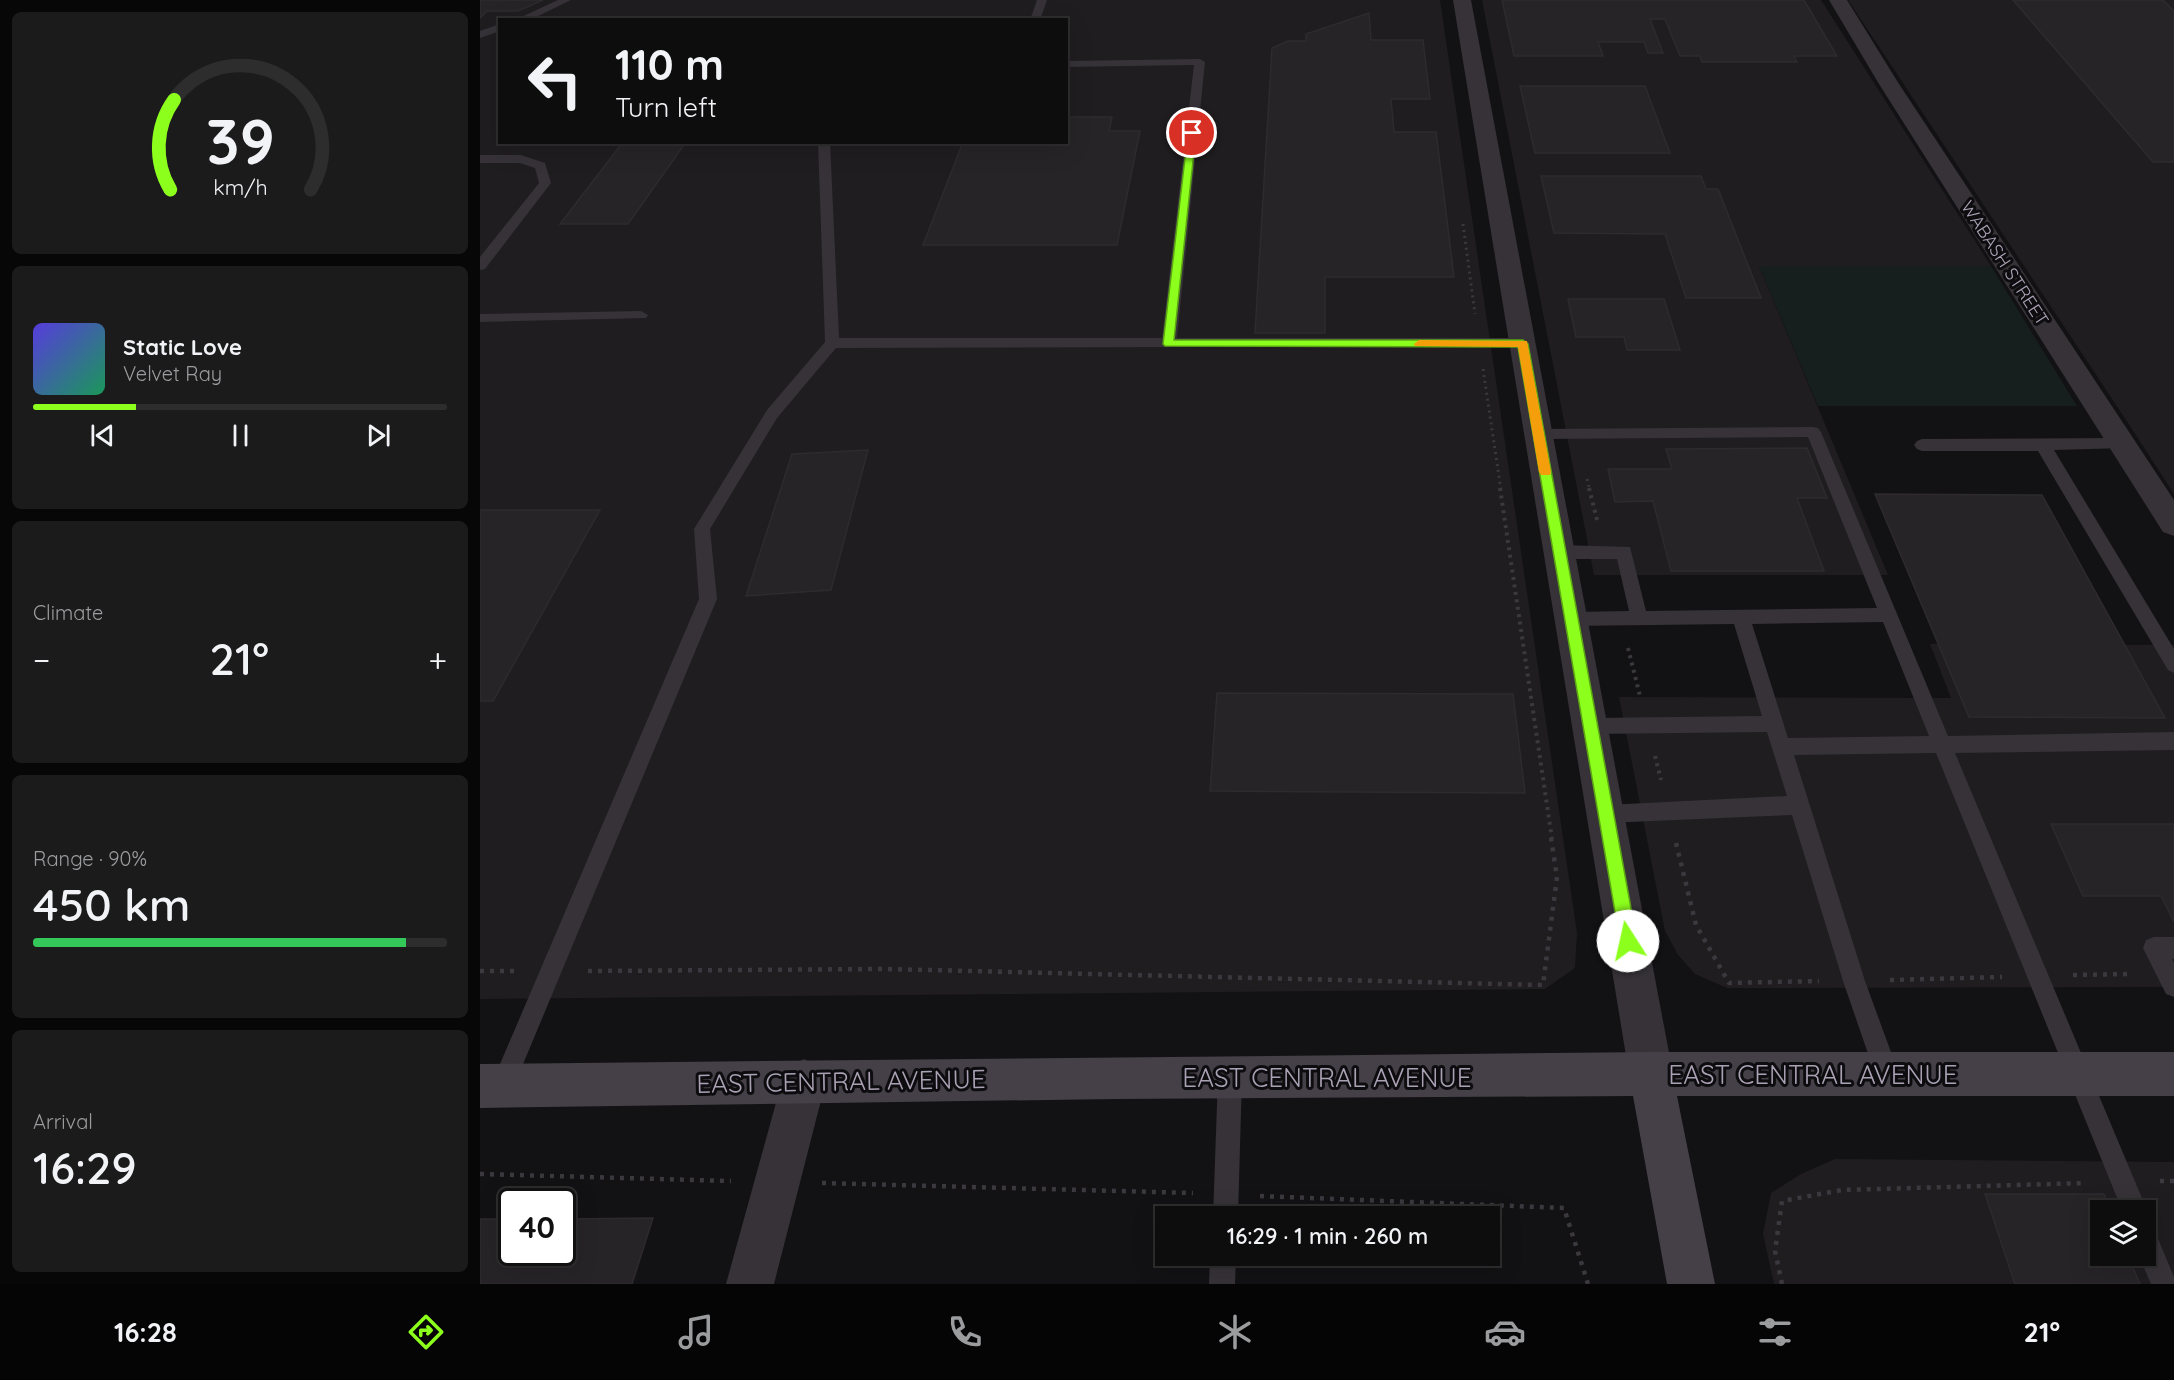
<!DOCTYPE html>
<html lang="en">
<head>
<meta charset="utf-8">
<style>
  :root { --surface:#0e0d0e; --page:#1c1b1c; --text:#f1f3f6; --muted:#9b9c9e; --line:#2e2d2e; --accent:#8dff1d }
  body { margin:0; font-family:Quicksand,sans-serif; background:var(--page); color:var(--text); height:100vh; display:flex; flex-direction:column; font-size:22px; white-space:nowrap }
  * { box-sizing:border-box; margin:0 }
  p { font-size:20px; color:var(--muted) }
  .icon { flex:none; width:33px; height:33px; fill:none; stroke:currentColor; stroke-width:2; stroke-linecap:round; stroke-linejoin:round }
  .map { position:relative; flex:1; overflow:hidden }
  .details { display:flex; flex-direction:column; gap:12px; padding:12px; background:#080708; width:480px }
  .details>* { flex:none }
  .guide { position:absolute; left:18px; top:18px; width:570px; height:126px; border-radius:0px; box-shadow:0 6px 24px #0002,0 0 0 2px var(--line); background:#0e0d0e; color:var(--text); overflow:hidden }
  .tools { position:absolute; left:1610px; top:1200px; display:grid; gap:12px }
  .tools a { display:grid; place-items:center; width:66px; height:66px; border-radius:0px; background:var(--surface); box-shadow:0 6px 24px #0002,0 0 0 2px var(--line); font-size:30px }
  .speed { position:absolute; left:18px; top:1188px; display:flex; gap:12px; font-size:30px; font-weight:700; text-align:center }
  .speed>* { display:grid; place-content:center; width:78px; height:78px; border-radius:50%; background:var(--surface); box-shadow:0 6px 24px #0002,0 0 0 2px var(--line); line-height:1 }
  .speed .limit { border:3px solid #111; border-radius:9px; background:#fff; color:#111 }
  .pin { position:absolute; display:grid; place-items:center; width:51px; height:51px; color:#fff; margin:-26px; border:3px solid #fff; border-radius:50%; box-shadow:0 2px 6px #0007 }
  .me { position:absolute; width:66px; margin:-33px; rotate:350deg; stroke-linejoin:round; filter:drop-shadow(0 0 4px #0008) }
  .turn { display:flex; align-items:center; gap:21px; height:126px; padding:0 18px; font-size:27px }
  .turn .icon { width:78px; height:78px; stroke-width:2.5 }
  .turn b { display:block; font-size:42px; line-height:51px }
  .big { font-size:45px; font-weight:600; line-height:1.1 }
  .details .widget { flex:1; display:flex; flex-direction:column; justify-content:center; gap:9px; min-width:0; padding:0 21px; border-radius:9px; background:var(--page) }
  .details .dial { align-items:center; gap:0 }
  .dial svg { height:156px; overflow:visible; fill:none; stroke:var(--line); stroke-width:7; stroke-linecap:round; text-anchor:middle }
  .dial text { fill:var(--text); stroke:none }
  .song { display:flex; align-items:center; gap:18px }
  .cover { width:72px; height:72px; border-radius:9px; background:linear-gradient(135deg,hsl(250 70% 55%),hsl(150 70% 35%)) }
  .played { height:6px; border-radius:3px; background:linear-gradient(90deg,var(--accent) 25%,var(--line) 25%) }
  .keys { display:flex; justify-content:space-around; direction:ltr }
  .heat { display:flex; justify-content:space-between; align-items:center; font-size:33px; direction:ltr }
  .charge { height:9px; border-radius:4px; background:linear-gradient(90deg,#34c759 90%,var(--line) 0) }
  .trip { position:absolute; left:675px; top:1206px; width:345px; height:60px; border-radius:0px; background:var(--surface); box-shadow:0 6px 24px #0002,0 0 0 2px var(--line); font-weight:600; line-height:60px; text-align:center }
  .dock { display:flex; height:96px; justify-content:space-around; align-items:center; background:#060506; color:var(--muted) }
  .dock .icon { width:42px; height:42px }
  .dock .on { color:var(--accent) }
  .dock b { font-size:27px; color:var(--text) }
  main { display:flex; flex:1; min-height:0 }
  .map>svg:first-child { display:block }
</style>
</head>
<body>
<main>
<section class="details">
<div class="widget dial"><svg viewBox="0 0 100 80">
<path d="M14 69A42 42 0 1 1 86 69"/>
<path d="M14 69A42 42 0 0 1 16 23" stroke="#8dff1d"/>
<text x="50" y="56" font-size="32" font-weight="700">39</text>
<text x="50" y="72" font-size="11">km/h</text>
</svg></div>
<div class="widget">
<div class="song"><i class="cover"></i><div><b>Static Love</b><p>Velvet Ray</p></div></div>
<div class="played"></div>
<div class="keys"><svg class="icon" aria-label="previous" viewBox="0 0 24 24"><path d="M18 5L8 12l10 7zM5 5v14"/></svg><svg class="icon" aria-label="pause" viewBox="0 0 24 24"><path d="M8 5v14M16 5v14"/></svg><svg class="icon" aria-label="next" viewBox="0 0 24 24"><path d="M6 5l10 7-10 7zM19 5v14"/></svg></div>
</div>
<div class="widget"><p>Climate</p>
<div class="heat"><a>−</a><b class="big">21°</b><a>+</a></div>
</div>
<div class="widget"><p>Range · 90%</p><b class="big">450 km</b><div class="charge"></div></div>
<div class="widget"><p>Arrival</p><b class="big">16:29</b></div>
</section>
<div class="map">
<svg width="1694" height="1284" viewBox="0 0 1694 1284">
  <rect width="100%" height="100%" fill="#121113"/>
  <g fill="#1f1d20" fill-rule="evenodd">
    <path d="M0 0H960L1097 933 1095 968 1065 989 0 999ZM20 20H586V142H20Z"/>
    <polygon points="1002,0 1341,0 1511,266 1279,266 1408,575 1114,575"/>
    <polygon points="1368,0 1694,0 1694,494 1648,423"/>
    <polygon points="1450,644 1694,645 1694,987 1247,988 1215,974 1198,955 1185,931 1139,697 1471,698"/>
    <path d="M1355 1159 1694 1162V1284H1294L1283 1234 1291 1193 1321 1174ZM1620 1210H1665V1256H1620Z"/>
  </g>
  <polygon fill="#171e1e" points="1279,266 1511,266 1597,406 1338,406"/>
  <g fill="#262427" stroke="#2e2b2f" stroke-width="1.5">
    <polygon points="0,0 63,0 38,11 7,11 0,18"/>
    <polygon points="1022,0 1324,0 1357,56 1314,56 1317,62 1222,62 1220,56 1200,56 1185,19 1170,19 1183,53 1168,53 1164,42 1118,42 1123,56 1034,56"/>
    <polygon points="1533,0 1683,0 1694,11 1694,162 1673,162"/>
    <polygon points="889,13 891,40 943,40 950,99 911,99 914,132 956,132 974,277 845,277 845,333 775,333 792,48 808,41 826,41 826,34"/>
    <polygon points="1040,86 1165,86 1190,153 1055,153"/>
    <polygon points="586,117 632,117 629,131 660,131 637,245 443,245 483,142 586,142"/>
    <polygon points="143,142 206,142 148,224 80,224"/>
    <polygon points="1061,176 1221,176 1226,189 1238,189 1281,298 1206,298 1185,234 1074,233"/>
    <polygon points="1088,299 1184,299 1200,350 1147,350 1144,337 1096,337"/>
    <polygon points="1327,448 1347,498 1317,498 1344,571 1191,571 1173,501 1135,502 1128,469 1192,469 1186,449"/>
    <polygon points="388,450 351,590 266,596 312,454"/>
    <polygon points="1395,494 1562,495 1685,718 1489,717"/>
    <polygon points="0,510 120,510 13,701 0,701"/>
    <polygon points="737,693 1033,694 1045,793 730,791"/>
    <polygon points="1571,824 1694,824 1694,922 1681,896 1603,896"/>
    <polygon points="1505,1194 1624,1194 1631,1210 1620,1210 1620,1256 1648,1256 1660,1284 1535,1284"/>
    <polygon points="173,1218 152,1284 0,1284 0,1219 32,1219 32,1252 82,1252 82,1219"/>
  </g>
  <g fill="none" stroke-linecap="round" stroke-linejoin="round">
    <g stroke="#3c383f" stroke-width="3" stroke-dasharray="2 4" stroke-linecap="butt">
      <polyline points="983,224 995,314"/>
      <polyline points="1003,369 1021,490"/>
      <polyline points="1107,479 1110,490"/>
    </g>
    <g stroke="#3c383f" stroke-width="4" stroke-dasharray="3 4.5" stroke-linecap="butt">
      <polyline points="1020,488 1072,839"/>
      <polyline points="1109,488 1118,524"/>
      <polyline points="1148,648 1160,696"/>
      <polyline points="1175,756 1181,780"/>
    </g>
    <g stroke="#3c383f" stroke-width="4.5" stroke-dasharray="4 6" stroke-linecap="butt">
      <polyline points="1196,843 1216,925 1249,983 1339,981"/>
      <polyline points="0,971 34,971"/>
      <polyline points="108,971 406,969 1063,985 1077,877 1071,838"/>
      <polyline points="1593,975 1651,974"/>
      <polyline points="1410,980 1522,977"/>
      <polyline points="0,1174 251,1181"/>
      <polyline points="1680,1181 1694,1181"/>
      <polyline points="342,1183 713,1193"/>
      <polyline points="780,1196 1084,1208 1108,1284"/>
      <polyline points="1302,1284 1295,1251 1302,1201 1362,1190 1606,1183"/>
    </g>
    <g fill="#363238" fill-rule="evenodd">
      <polygon points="78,0 91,0 50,20 35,20"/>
      <polygon points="557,0 567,0 560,20 550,20"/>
      <polygon points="20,24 20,31 0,38 0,31"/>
      <polygon points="720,59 725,62 697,338 1043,338 1050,343 1048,346 356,348 297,418 230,529 237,599 31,1093 23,1097 15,1093 11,1085 219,599 214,529 287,410 345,342 338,142 350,142 359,338 682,338 714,65 586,67 586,61"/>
      <polygon points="0,155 41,155 65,163 71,183 5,269 0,270 0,257 59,183 55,168 40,163 0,163"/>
      <polygon points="161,311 168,315 166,318 0,322 0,314"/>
      <path d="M1333 427 1338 428 1341 432 1468 736 1694 732V750L1475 753 1667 1210 1665 1214V1210H1642L1456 753 1314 755 1385 981 1419 1074 1415 1082 1407 1086 1399 1082 1395 1074 1363 981 1312 815 1126 823 1119 821 1116 814 1119 807 1126 805 1307 796 1287 732 1110 734 1103 732 1100 726 1103 720 1110 718 1282 716 1254 624 1091 626 1085 624 1082 619 1085 614 1091 612 1149 611 1137 559H1080L1074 557 1072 552 1074 547 1080 545 1150 547 1166 611 1397 608 1328 437 1059 439 1054 438 1051 434 1054 430 1059 429ZM1403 622 1449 736 1308 738 1272 624Z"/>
      <polygon points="1642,438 1647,440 1650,444 1647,448 1574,450 1694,649 1694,673 1688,670 1558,451 1442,451 1437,449 1434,445 1437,441 1442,439"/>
      <polygon points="1674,937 1694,937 1694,959 1692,959 1694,963 1694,997 1686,994 1663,948 1666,940"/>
      <polygon points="750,1065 758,1069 762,1077 758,1216 733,1216 738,1077 742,1069"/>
      <polygon points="1665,1225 1674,1229 1694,1277 1694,1284 1671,1284 1659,1256 1665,1256"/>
      <polygon points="730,1256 756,1256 755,1284 729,1284"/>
    </g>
    <g fill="#363238" fill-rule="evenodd">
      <polygon points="1349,0 1367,0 1419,84 1694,500 1694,536 1683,532 1399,84"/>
      <polygon points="324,1059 339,1066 346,1081 294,1284 246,1284 302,1081 309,1066"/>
    </g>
    <polygon fill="#363238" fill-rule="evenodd" points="973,0 991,0 1193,1074 1186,1089 1171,1096 1156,1089 1149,1074"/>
    <polygon fill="#453f48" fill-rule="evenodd" points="1171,1052 1694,1052 1694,1096 1197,1096 1235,1284 1187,1284 1153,1096 635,1099 0,1108 0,1064"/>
  </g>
  <polygon fill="#8dff1d" stroke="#5ca613" stroke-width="1.5" points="712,130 716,133 694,340 1043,340 1048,344 1157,941 1154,947 1148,950 1142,947 1140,941 1038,347 685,346 683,344 708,133"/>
  <polygon fill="#f59e0b" points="939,340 1047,341 1071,472 1070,475 1061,475 1059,472 1038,347 935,346 934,344"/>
  <g text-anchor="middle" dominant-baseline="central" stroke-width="6" stroke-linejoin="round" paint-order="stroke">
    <g font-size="18" fill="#aba1b5" stroke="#0d0c0e">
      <text transform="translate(1525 263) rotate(57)">WABASH STREET</text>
    </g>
    <g font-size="26" fill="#aba1b5" stroke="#0d0c0e">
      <text x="1333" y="1074">EAST CENTRAL AVENUE</text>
      <text x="847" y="1077">EAST CENTRAL AVENUE</text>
      <text transform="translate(361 1081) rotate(-1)">EAST CENTRAL AVENUE</text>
    </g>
  </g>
</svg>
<div class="tools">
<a><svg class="icon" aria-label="layers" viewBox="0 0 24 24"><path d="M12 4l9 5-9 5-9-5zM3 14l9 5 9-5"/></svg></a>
</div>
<div class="speed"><div class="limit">40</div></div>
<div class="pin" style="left:712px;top:133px;background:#d93025"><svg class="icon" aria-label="arrive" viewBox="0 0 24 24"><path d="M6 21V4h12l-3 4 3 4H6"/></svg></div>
<svg class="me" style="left:1148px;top:941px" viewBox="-20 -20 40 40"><circle r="19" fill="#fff"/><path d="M0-13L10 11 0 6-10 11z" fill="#8dff1d"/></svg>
<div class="trip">16:29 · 1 min · 260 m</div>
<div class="guide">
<div class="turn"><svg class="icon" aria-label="left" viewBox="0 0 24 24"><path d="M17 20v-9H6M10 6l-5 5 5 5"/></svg><div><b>110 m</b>Turn left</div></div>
</div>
</div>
</main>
<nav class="dock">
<b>16:28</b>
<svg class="icon on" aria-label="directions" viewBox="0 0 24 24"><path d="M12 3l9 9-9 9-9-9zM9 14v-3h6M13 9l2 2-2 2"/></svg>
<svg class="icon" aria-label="music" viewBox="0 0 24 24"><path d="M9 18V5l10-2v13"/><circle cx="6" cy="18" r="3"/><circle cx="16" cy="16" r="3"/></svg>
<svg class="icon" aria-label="phone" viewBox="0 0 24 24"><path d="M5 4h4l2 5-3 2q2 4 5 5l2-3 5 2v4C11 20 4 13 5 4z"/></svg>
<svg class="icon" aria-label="climate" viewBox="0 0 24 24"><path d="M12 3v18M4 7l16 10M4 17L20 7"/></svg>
<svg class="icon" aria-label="car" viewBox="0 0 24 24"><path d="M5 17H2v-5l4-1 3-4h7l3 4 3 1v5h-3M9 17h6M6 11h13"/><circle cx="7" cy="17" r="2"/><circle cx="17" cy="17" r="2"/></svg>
<svg class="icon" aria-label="filters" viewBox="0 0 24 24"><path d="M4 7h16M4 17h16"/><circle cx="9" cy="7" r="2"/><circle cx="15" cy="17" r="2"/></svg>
<b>21°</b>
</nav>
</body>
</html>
